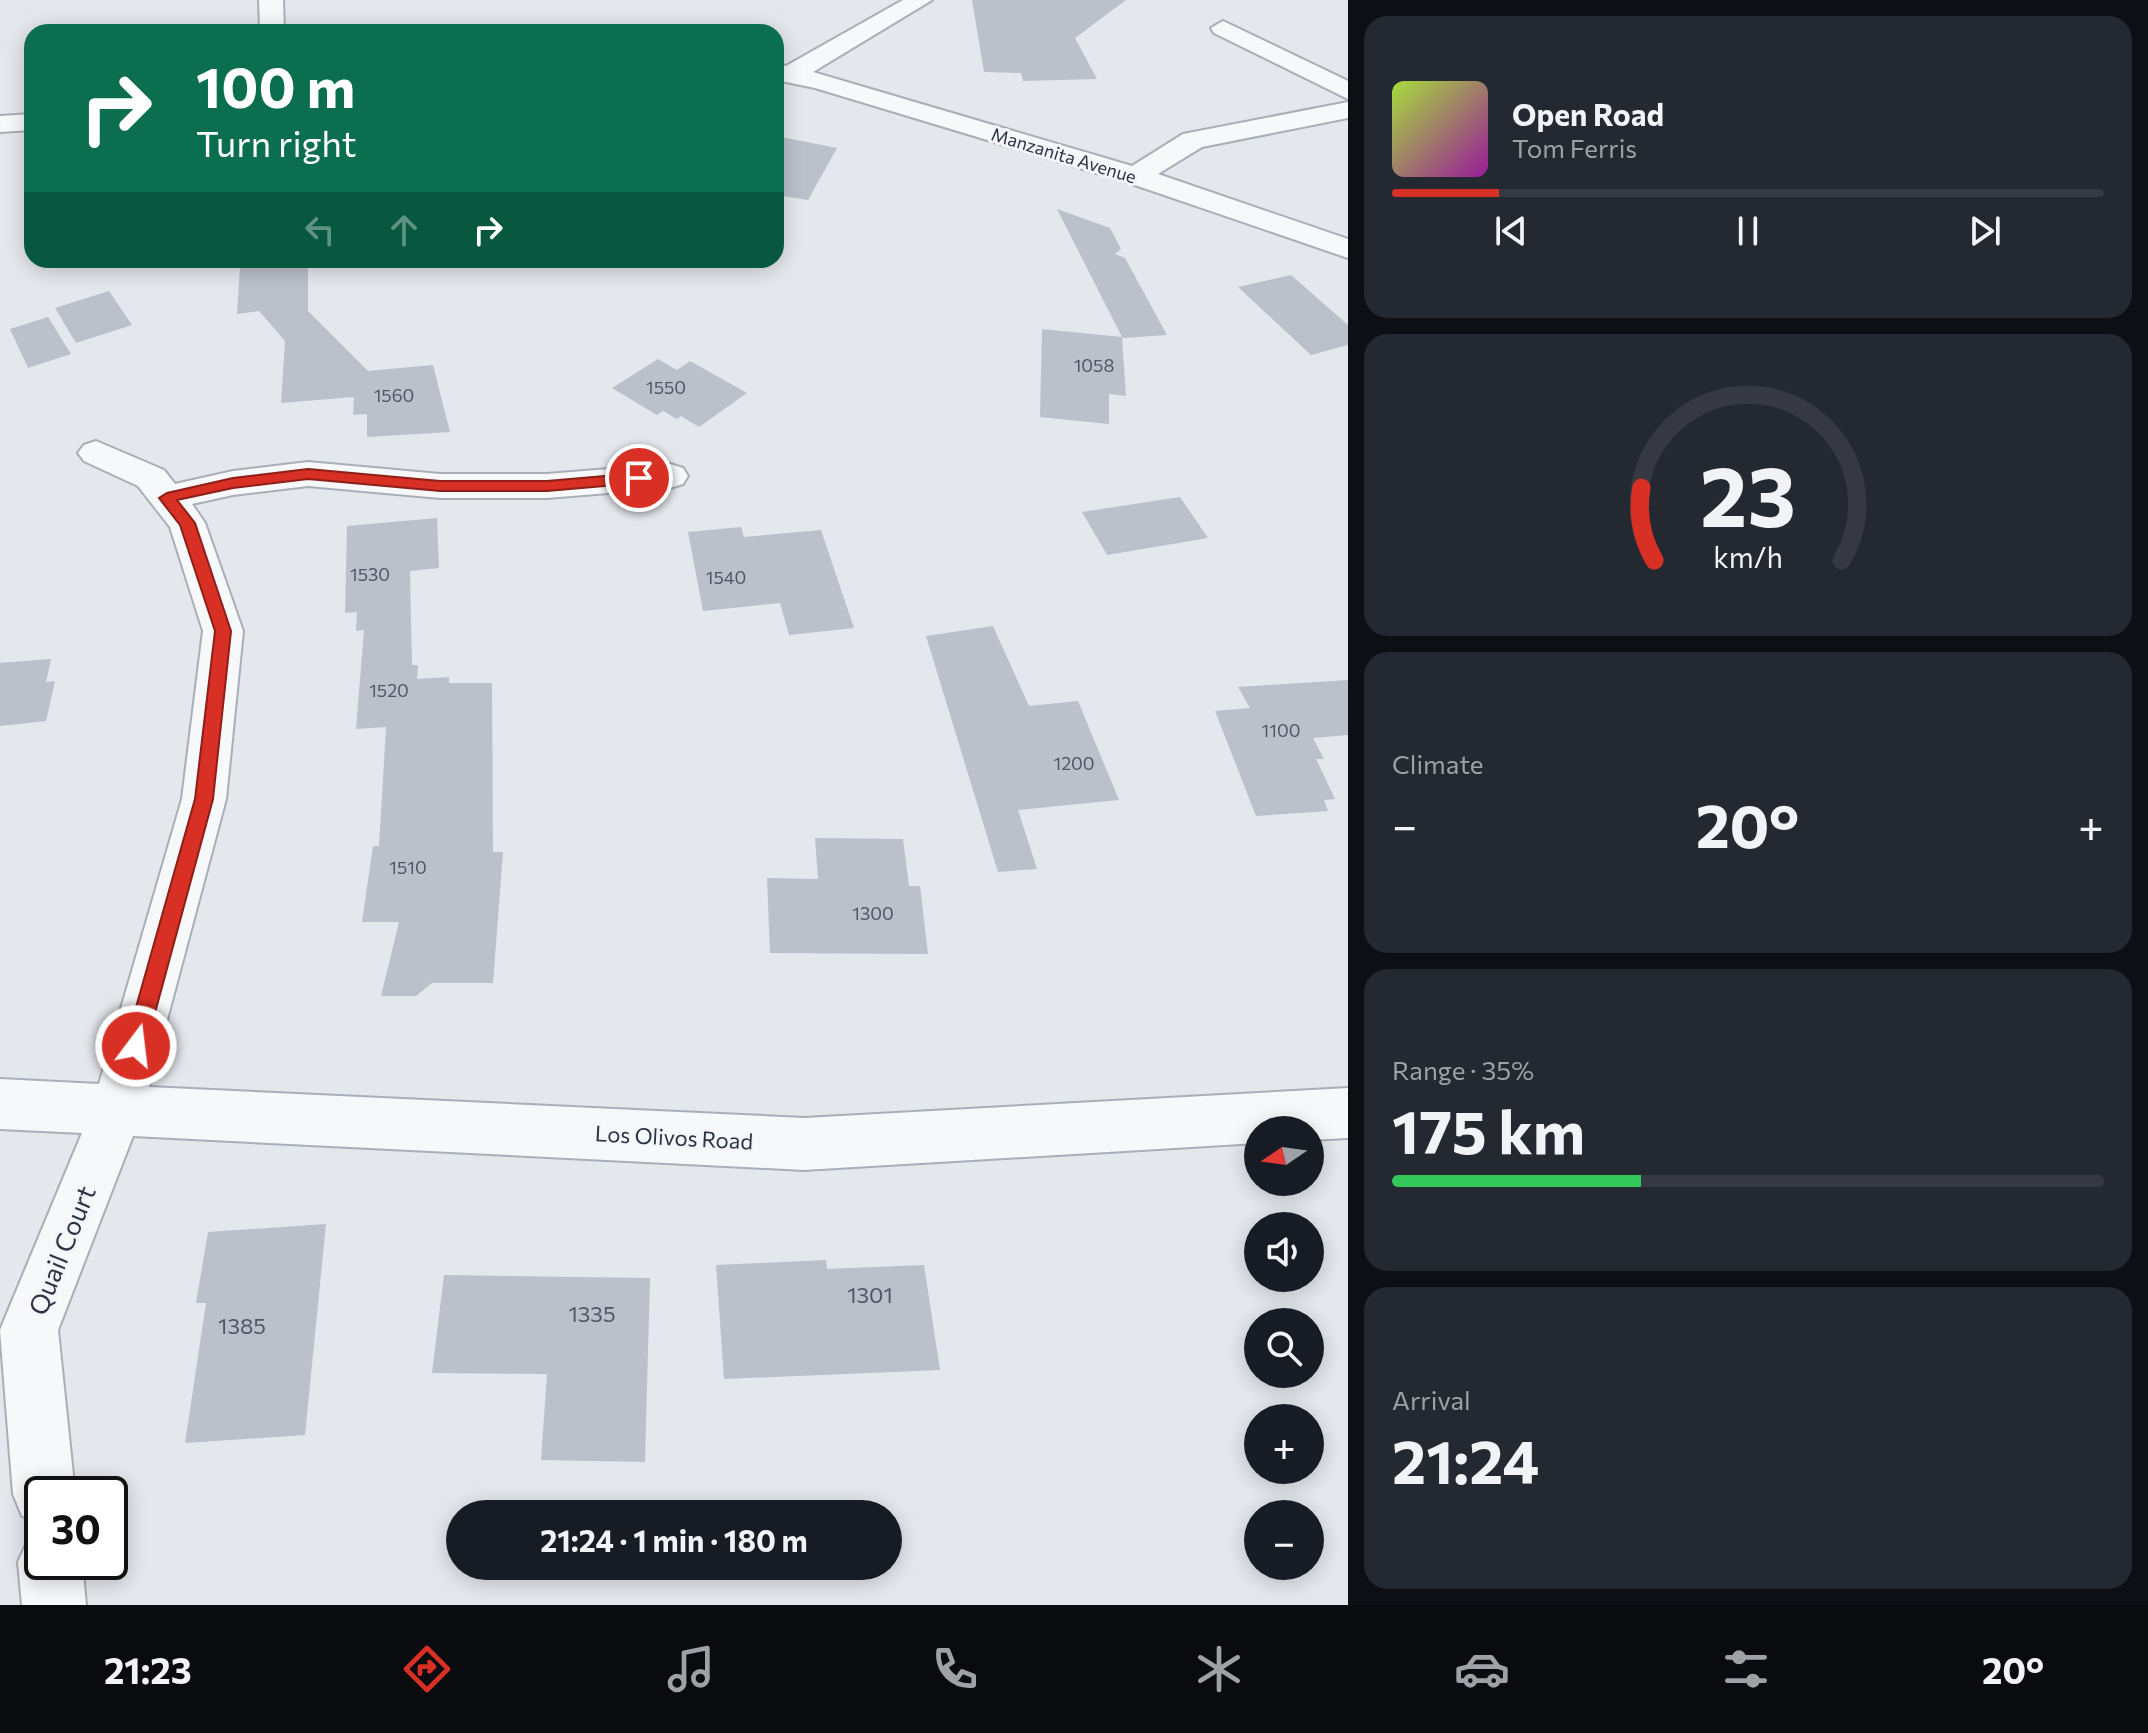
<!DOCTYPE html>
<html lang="en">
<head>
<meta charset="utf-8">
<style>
  :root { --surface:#171b24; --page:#242831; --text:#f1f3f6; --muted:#9ea1a6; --line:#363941; --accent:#d93025 }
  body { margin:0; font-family:Commissioner,sans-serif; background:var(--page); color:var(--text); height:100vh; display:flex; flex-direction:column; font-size:30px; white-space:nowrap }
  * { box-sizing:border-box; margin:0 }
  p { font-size:26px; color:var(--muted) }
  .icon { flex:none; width:44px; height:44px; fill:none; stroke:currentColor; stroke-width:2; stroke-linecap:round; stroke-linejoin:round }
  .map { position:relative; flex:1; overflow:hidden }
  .sheet { display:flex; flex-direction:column; gap:16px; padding:16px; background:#0d0f14; width:800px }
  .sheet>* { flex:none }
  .banner { position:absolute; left:24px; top:24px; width:760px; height:244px; border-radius:24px; box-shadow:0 4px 20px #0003; background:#0b6e4f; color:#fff; overflow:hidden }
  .needle { width:52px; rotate:257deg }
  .fabs { position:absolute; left:1244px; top:1116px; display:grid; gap:16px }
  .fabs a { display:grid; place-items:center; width:80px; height:80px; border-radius:50%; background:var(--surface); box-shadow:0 4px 20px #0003; font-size:40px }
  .speed { position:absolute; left:24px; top:1476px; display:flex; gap:16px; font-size:40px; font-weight:700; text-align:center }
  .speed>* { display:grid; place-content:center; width:104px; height:104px; border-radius:50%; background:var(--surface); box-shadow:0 4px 20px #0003; line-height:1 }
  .speed .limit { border:4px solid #111; border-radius:12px; background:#fff; color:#111 }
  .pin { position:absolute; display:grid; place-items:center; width:68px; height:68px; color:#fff; margin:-34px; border:4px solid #fff; border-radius:50%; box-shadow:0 2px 8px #0007 }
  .me { position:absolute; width:88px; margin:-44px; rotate:15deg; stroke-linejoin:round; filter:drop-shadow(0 0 6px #0008) }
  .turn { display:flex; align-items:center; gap:28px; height:168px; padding:0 40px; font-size:36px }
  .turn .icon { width:104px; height:104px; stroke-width:2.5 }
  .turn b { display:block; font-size:56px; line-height:68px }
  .lanes { display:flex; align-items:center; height:76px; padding:0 40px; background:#0003; justify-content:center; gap:40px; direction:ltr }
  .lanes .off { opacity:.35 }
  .big { font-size:60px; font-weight:700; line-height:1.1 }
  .sheet .card { flex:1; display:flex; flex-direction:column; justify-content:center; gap:12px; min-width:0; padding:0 28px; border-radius:24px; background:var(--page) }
  .sheet .dial { align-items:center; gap:0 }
  .dial svg { height:208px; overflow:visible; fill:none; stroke:var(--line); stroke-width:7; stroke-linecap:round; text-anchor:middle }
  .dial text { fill:var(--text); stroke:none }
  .song { display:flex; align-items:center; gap:24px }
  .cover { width:96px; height:96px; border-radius:12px; background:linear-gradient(135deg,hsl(80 70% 55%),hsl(300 70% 35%)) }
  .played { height:8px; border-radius:4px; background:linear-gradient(90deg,var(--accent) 15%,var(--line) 15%) }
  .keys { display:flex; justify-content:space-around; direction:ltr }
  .heat { display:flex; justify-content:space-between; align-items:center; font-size:44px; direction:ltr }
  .charge { height:12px; border-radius:6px; background:linear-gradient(90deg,#34c759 35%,var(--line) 0) }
  .trip { position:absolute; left:446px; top:1500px; width:456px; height:80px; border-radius:40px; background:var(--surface); box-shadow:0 4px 20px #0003; font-weight:700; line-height:80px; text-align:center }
  .tabs { display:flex; height:128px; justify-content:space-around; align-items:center; background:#090b0e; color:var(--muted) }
  .tabs .icon { width:56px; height:56px }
  .tabs .selected { color:var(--accent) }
  .tabs b { font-size:36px; color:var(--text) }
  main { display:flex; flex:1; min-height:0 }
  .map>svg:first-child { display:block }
</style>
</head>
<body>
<main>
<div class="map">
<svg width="1348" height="1605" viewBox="0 0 1348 1605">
  <rect width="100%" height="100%" fill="#e4e7ec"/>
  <g fill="#bbc0ca">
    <polygon points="972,0 1126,0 1075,38 1097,79 1023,81 1021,73 984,72"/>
    <polygon points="776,136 837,148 808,200 776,195"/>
    <polygon points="1057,209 1110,228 1121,249 1115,254 1125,258 1167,335 1122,338 1126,396 1109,394 1109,424 1040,417 1042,329 1122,337"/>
    <polygon points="278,263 282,267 308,264 308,311 368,371 433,365 450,432 367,437 367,414 353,415 354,397 281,403 285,341 259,311 237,314 240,267"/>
    <polygon points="1291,275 1348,325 1348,345 1311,355 1238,287"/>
    <polygon points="109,291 132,325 76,343 55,308"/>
    <polygon points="48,317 71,354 28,368 10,329"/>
    <polygon points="658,359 677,370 690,361 747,393 699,427 681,416 677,419 663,411 657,415 612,388"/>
    <polygon points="1180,497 1208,538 1107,555 1082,512"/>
    <polygon points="437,518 439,568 410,571 412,665 418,665 417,679 449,677 449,683 492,683 493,852 503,852 493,983 432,983 416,996 381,996 399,922 362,922 373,846 379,846 386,727 356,729 364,630 356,631 357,612 345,613 347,526"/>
    <polygon points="741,527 744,537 821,530 854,628 789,635 780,603 703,611 688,532"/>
    <polygon points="993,626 1029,706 1078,701 1119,800 1018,810 1037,869 998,872 926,636"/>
    <polygon points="51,659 46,682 55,681 46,721 0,726 0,663"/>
    <polygon points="1348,680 1348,735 1313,738 1324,759 1316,759 1335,799 1324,800 1328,811 1256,816 1215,711 1250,708 1238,687"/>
    <polygon points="815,838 903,839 909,886 920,886 928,954 770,953 767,878 818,879"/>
    <polygon points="326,1224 305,1435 185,1443 206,1303 196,1303 208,1232"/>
    <polygon points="826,1260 827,1269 924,1265 940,1370 724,1379 716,1265"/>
    <polygon points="444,1275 650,1278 645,1462 541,1460 547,1374 432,1373"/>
  </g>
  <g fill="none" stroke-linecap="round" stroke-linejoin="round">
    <g stroke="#a9aeb7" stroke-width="4">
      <g id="minor">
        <polygon points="259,0 283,0 284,32 260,32"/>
        <polygon points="903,0 932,0 813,72 1132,166 1183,134 1348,102 1348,118 1202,147 1158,174 1348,239 1348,258 1126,182 815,88 776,80 776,64 786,66"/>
        <polygon points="1223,21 1348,81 1348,99 1214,33 1211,28"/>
        <polygon points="32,114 32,130 0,132 0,116"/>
        <polygon points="96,441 164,470 175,484 233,471 308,462 440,474 547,474 670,464 683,468 688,476 683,484 670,488 547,498 440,498 308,486 233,495 192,504 205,523 243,631 226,799 149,1087 804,1118 1348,1088 1348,1138 1310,1140 1310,1130 1258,1130 1258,1143 804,1170 133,1136 58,1330 75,1494 42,1494 42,1524 22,1516 13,1494 0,1330 82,1133 0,1129 0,1079 99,1084 182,799 203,631 170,527 138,486 84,461 78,453 84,445"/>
        <polygon points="42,1534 42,1562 82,1562 86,1605 22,1605 18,1562 28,1540"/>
      </g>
    </g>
    <use href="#minor" fill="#f7f8fa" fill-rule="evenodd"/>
  </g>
  <polygon fill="#d93025" stroke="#8d1f18" stroke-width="2" points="308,469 440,481 547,481 639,473 647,478 639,483 547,491 440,491 308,479 233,488 177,500 195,523 231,631 213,799 146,1046 143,1052 136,1055 128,1052 125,1046 195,799 215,631 180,525 159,498 167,493 233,478"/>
  <g text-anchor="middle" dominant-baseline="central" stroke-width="6" stroke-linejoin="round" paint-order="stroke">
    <g font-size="18" fill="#2b3445" stroke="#f4f6f9">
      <text transform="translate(1064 155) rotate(17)">Manzanita Avenue</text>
    </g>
    <g font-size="18" fill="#4f5766">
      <text x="1094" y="365">1058</text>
      <text x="666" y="387">1550</text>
      <text x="394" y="395">1560</text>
      <text x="370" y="574">1530</text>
      <text x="726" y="577">1540</text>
      <text x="389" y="690">1520</text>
      <text x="1281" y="730">1100</text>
      <text x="1074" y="763">1200</text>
      <text x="408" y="867">1510</text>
      <text x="873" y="913">1300</text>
    </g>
    <g font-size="22" fill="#2b3445" stroke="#f4f6f9">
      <text transform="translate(674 1137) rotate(3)">Los Olivos Road</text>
    </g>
    <g font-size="22" fill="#4f5766">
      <text x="870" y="1294">1301</text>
      <text x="592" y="1313">1335</text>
      <text x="242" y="1325">1385</text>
    </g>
    <g font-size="26" fill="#2b3445" stroke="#f4f6f9">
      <text transform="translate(61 1250) rotate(-68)">Quail Court</text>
    </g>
  </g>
</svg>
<div class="fabs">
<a><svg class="needle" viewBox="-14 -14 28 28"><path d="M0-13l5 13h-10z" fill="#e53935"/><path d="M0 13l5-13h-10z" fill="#9ea1a6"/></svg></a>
<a><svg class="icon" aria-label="sound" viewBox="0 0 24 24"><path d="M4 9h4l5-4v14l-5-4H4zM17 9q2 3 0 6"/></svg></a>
<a><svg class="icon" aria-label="search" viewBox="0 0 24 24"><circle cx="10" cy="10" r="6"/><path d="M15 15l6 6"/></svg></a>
<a>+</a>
<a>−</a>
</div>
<div class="speed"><div class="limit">30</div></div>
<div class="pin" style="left:639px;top:478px;background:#d93025"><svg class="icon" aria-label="arrive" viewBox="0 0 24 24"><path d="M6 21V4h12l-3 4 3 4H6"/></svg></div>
<svg class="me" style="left:136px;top:1046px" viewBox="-20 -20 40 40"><circle r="17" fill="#d93025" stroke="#fff" stroke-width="3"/><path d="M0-11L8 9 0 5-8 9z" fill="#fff"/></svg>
<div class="trip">21:24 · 1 min · 180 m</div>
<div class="banner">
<div class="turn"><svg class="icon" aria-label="right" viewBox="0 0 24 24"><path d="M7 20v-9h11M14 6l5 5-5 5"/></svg><div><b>100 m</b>Turn right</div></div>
<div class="lanes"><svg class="icon off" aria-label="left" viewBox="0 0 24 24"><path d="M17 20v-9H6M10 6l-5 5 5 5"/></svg><svg class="icon off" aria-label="ahead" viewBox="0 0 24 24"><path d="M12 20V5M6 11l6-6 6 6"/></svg><svg class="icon" aria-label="right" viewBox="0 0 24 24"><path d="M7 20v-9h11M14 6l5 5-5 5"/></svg></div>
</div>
</div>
<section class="sheet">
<div class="card">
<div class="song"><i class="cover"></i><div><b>Open Road</b><p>Tom Ferris</p></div></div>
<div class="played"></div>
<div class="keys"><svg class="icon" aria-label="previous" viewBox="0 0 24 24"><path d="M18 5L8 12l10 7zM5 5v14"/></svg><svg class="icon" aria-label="pause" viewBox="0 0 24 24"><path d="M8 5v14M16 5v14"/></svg><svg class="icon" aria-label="next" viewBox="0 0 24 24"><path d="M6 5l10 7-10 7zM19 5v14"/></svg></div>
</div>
<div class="card dial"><svg viewBox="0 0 100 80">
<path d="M14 69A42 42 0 1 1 86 69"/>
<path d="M14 69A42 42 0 0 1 9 41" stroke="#d93025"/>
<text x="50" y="56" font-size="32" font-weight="700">23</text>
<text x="50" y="72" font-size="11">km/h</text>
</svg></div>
<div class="card"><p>Climate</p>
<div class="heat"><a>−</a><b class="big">20°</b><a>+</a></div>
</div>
<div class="card"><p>Range · 35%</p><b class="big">175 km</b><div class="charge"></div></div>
<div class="card"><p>Arrival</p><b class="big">21:24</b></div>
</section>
</main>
<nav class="tabs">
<b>21:23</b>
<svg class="icon selected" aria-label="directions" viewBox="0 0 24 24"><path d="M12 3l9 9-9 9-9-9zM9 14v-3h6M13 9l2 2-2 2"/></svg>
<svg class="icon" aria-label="music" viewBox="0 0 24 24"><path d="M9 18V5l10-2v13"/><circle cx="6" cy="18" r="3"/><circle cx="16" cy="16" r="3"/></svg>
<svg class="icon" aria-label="phone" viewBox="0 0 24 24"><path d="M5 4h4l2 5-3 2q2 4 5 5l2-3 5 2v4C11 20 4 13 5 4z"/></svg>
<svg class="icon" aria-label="climate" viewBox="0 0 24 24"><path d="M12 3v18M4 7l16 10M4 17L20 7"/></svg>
<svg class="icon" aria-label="car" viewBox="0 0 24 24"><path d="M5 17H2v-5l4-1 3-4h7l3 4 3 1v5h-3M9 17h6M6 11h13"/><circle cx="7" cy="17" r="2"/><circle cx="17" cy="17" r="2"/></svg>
<svg class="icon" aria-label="filters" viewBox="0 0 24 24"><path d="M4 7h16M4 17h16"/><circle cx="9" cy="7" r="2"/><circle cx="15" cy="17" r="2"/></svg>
<b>20°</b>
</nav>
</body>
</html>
